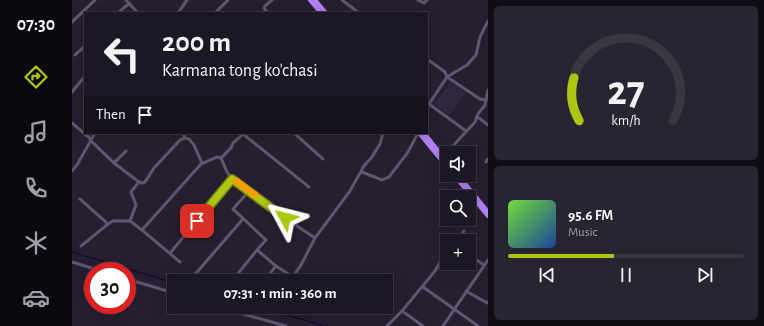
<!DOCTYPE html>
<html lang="en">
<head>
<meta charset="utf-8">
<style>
  :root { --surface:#1c1725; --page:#292432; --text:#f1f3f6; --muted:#a09fa7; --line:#3a3642; --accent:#acc612 }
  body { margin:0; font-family:"Alegreya Sans",sans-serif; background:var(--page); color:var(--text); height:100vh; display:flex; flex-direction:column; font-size:15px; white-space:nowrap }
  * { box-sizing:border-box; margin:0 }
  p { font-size:13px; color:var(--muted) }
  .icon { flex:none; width:22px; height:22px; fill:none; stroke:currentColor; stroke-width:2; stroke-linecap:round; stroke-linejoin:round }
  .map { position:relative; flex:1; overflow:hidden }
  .details { display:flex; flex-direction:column; gap:6px; padding:6px; background:#0f0d14; width:276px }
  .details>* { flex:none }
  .guide { position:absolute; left:12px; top:12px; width:344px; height:122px; border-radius:0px; box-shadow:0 2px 10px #0003,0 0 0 1px var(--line); background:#1c1725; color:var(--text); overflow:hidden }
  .tools { position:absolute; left:368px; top:146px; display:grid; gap:8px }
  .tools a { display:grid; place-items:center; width:36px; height:36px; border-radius:0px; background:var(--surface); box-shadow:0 2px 10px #0003,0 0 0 1px var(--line); font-size:20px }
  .speed { position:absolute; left:12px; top:262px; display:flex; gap:8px; font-size:20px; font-weight:700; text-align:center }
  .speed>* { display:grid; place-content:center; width:52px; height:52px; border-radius:50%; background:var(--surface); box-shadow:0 2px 10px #0003,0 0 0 1px var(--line); line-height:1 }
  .speed .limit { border:6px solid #d22; background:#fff; color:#111 }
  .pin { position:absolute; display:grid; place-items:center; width:34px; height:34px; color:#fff; margin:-17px; border-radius:8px; box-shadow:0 2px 6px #0006 }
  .me { position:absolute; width:44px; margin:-22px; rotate:308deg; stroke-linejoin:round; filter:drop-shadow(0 0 3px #0008) }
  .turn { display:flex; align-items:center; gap:14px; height:84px; padding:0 12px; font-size:18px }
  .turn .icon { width:52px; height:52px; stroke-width:2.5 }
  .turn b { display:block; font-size:28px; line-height:34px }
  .then { display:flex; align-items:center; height:38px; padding:0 12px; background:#0003; gap:8px; font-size:15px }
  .details .tile { flex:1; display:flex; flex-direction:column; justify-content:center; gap:6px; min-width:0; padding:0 14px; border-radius:6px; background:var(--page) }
  .details .dial { align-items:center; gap:0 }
  .dial svg { height:104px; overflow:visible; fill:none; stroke:var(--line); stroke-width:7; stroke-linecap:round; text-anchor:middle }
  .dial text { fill:var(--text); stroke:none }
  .song { display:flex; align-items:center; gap:12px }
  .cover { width:48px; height:48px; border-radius:6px; background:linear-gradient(135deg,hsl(100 70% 55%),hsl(220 70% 35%)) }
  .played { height:4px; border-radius:2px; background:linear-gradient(90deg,var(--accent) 45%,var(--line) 45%) }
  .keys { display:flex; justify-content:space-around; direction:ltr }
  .trip { position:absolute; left:95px; top:274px; width:226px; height:40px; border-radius:0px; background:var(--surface); box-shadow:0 2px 10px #0003,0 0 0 1px var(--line); font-weight:600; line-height:40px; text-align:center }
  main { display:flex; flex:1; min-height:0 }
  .tab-bar { display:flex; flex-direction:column; width:72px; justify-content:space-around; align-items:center; background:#0b090f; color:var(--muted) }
  .tab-bar .icon { width:28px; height:28px }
  .tab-bar .selected { color:var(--accent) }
  .tab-bar b { font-size:18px; color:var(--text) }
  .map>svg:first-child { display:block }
</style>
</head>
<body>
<main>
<nav class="tab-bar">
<b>07:30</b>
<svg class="icon selected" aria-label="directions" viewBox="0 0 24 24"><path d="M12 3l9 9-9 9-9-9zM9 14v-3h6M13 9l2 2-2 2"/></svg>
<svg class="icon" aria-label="music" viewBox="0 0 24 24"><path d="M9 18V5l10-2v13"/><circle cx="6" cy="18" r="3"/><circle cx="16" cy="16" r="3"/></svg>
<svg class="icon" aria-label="phone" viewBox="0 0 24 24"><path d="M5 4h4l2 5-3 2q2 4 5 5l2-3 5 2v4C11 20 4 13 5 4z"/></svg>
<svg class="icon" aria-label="climate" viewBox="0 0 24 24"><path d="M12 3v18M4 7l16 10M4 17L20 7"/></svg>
<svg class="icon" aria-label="car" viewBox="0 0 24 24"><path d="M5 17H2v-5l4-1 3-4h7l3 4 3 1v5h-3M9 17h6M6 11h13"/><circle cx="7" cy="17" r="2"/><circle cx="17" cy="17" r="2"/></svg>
</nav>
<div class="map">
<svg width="416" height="326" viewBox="0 0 416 326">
  <rect width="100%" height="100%" fill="#261f31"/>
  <polygon fill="#30273f" points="378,82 394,93 377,115 362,104"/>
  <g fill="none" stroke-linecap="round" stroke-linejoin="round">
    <g stroke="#180032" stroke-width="1">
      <polyline points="0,252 102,283"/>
      <polyline points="187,307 253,326"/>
    </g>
    <g stroke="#413a4a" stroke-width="3.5">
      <g id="minor">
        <polyline points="54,0 65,12"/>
        <polyline points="270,0 287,13"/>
        <polyline points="346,0 352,3 355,0"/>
        <polyline points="46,13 54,6 58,4"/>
        <polyline points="106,13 115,0"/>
        <polyline points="143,13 156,0"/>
        <polyline points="196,13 192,8 193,6 200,0"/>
        <polyline points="0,22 23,0"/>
        <polyline points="3,55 13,46"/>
        <polyline points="355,59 373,72 375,77 355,107"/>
        <polyline points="0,92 13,76"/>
        <polyline points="413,100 408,99 375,77 395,65 404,55 408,37 416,21"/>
        <polyline points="357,104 394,131"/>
        <polyline points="404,118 407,118 416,125"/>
        <polyline points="0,123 19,139"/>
        <polyline points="111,133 113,138"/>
        <polyline points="222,133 251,159"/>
        <polyline points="18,140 42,163 67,182 59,192 64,205 58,221 70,230 129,164 145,157 149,158 159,148 161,143 171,134 237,187"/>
        <polyline points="370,155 379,148 403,122 406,114 413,105 416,90"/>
        <polyline points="149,158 155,172 160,179 213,218 243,238 278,191 288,173 290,172 310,180 317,177 336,152 346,133"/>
        <polyline points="414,162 416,159"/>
        <polyline points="42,163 54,151"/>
        <polyline points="0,171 5,165 23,133"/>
        <polyline points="289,172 291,167 300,157 308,144 311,133"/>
        <polyline points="67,182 70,183 73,182 82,168 108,140 113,138 117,139 122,145 130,163"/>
        <polyline points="177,191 161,209 194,240 185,250 204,266 221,277"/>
        <polyline points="8,199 36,224 41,221 58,221"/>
        <polyline points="70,230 108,262"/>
        <polyline points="385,241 392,231"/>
        <polyline points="9,246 36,224"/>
        <polyline points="98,253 160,179"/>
        <polyline points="400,257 412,265"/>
        <polyline points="0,262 29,271"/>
        <polyline points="55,279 102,293"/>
        <polyline points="119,279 171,219"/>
        <polyline points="160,281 185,250"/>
        <polyline points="192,281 204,266"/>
        <polyline points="218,281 229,265 243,238"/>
        <polyline points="351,287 406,326"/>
        <polyline points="394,291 415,303 416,302"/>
        <polyline points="146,307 214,326"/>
        <polyline points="315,326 330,311"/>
        <polyline points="351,326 330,311 363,271 372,256 375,255"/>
        <polyline points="371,326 416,260"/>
      </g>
    </g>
    <g stroke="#413a4a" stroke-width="5">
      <g id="highway">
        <polyline points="238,0 249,13"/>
        <polyline points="243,0 254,13"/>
        <polyline points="347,133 375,167"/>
        <polyline points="352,133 375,162"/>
        <polyline points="382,175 416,216"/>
        <polyline points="386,175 416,212"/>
      </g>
    </g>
    <use href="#minor" stroke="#60586e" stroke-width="2.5"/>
    <use href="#highway" stroke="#b181f5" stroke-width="4"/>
  </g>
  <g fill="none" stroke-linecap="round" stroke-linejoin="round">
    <g stroke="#70810c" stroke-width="10">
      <polyline id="route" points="125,221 160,179 213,218"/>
    </g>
    <use href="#route" stroke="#acc612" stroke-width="7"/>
    <polyline stroke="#f59e0b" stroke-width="7" points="164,181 183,195"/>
  </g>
</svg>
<div class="tools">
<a><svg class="icon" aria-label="sound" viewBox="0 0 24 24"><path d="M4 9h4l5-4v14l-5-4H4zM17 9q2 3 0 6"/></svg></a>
<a><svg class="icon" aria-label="search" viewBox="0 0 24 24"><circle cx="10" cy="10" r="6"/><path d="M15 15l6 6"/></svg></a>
<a>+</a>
</div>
<div class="speed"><div class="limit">30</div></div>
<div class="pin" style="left:125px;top:221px;background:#d93025"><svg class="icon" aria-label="arrive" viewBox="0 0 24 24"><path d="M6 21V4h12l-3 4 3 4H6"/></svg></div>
<svg class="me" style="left:213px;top:218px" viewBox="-20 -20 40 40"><path d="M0-17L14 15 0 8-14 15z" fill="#acc612" stroke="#fff" stroke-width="4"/></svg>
<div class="trip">07:31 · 1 min · 360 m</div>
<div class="guide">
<div class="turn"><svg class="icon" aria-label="left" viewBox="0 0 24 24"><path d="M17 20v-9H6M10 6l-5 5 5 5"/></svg><div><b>200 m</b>Karmana tong ko'chasi</div></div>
<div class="then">Then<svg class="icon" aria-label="arrive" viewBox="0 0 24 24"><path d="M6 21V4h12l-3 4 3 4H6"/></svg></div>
</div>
</div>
<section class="details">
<div class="tile dial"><svg viewBox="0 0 100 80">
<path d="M14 69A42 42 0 1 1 86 69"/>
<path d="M14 69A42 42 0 0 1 10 36" stroke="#acc612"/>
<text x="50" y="56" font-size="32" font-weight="700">27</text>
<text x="50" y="72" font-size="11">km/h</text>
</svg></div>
<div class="tile">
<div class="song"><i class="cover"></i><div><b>95.6 FM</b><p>Music</p></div></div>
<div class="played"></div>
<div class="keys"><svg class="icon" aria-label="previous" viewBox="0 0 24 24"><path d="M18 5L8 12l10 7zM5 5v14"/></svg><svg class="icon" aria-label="pause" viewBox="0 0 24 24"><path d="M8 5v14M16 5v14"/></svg><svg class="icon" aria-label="next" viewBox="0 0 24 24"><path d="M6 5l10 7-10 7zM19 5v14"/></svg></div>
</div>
</section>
</main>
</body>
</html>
